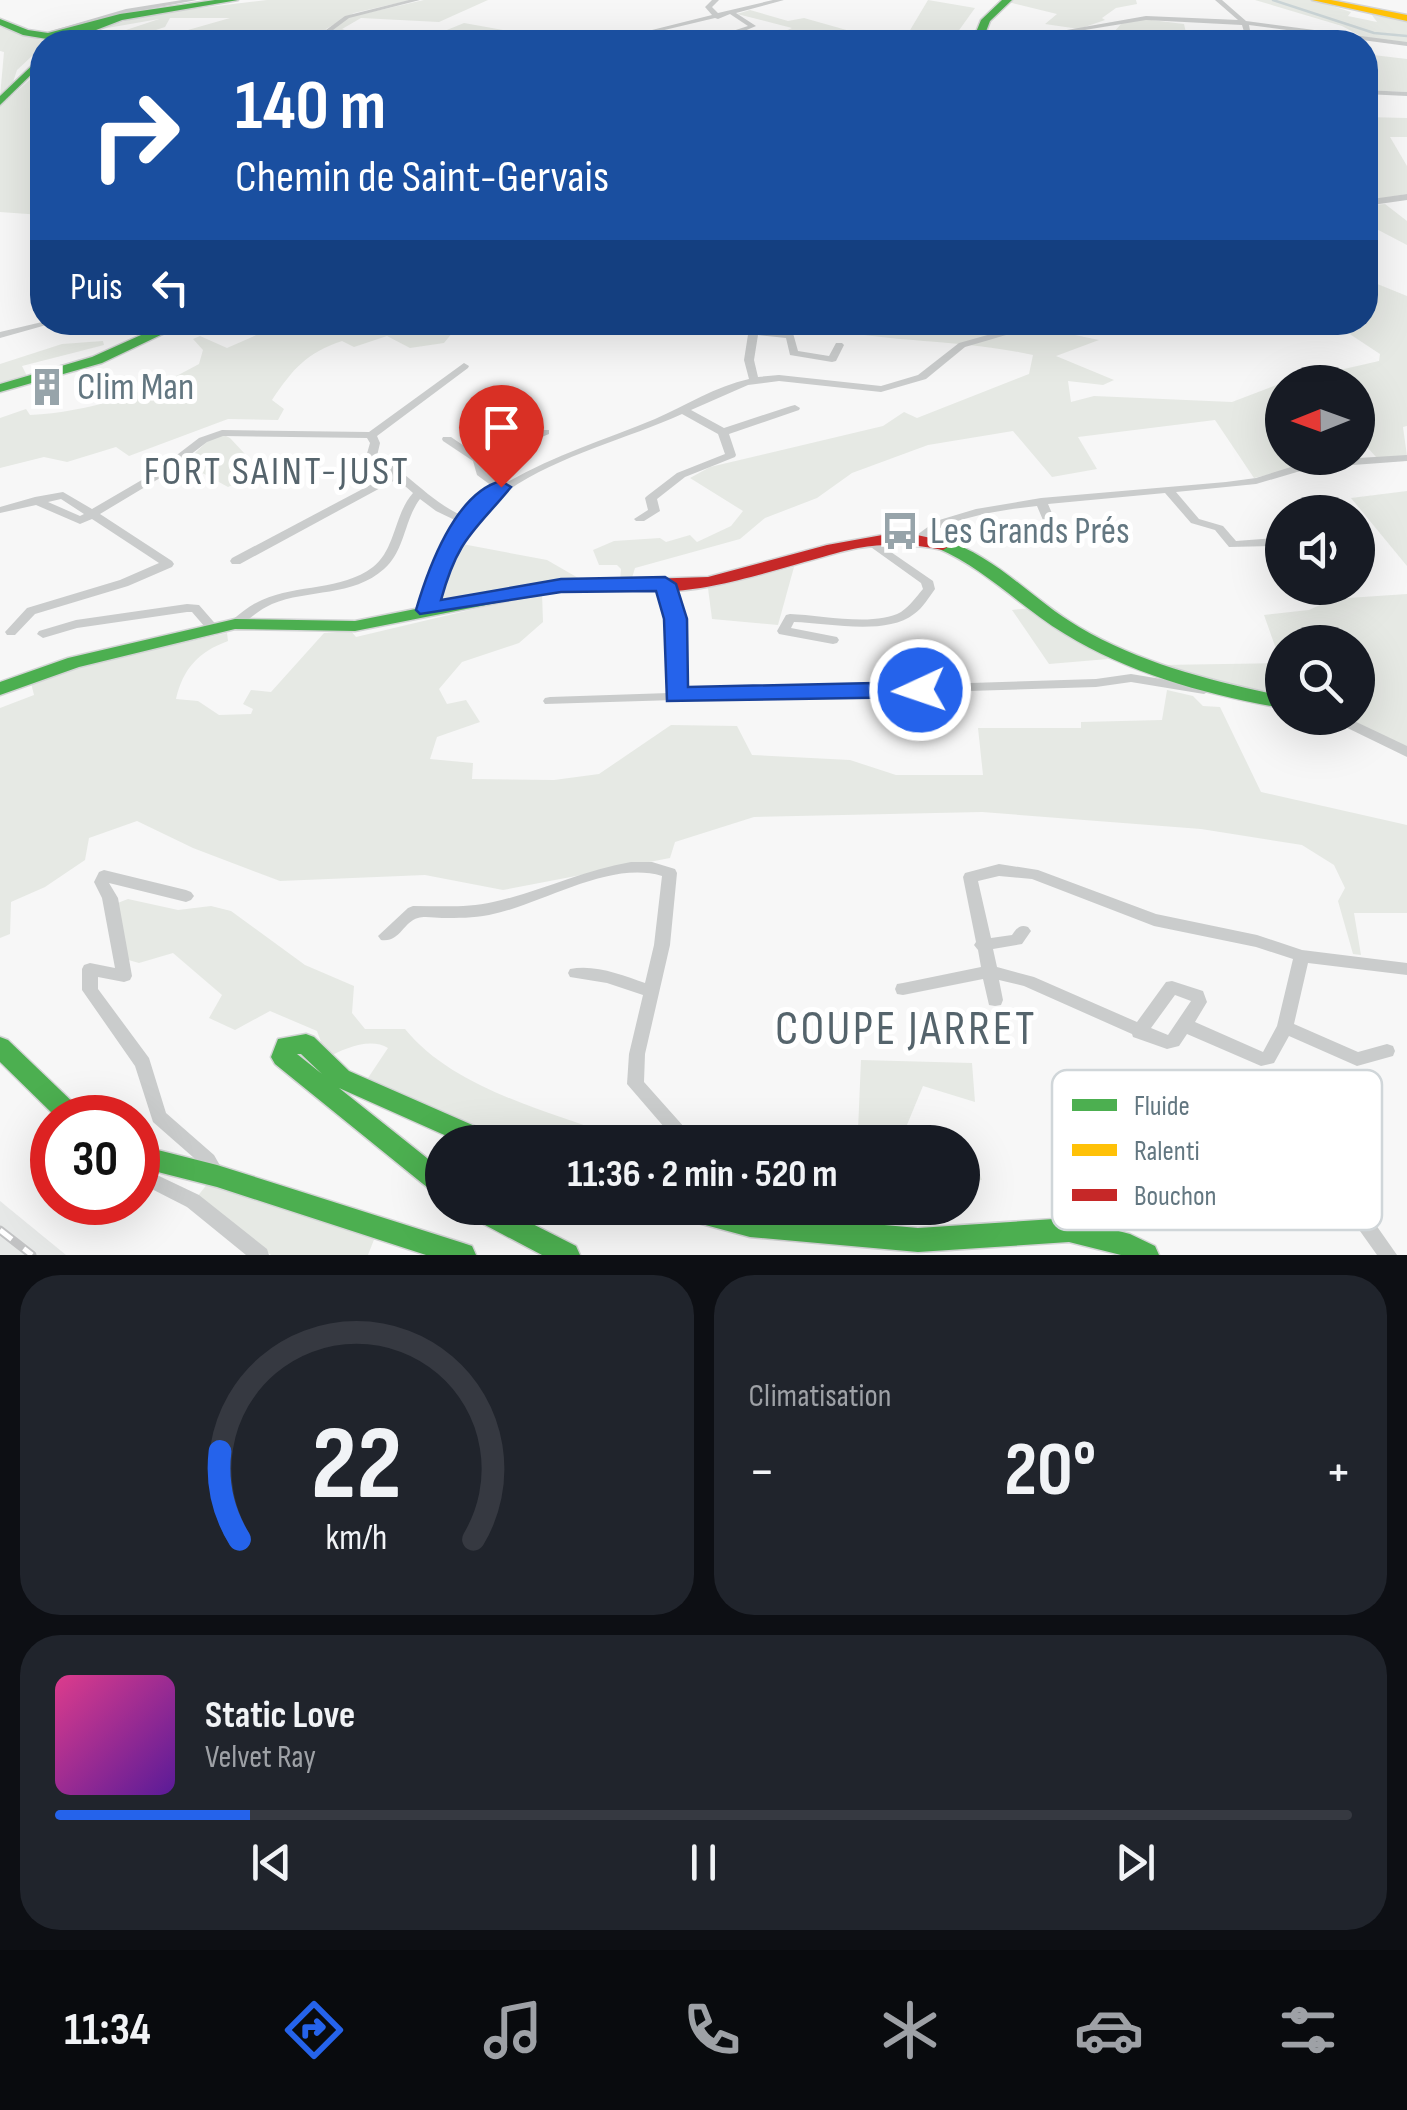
<!DOCTYPE html>
<html lang="fr">
<head>
<meta charset="utf-8">
<style>
  :root { --surface:#171b24; --page:#20242c; --text:#f1f3f6; --muted:#9ea1a6; --line:#363941; --accent:#2563eb }
  body { margin:0; font-family:"Sofia Sans Condensed",sans-serif; background:var(--page); color:var(--text); height:100vh; display:flex; flex-direction:column; font-size:38px; white-space:nowrap }
  * { box-sizing:border-box; margin:0 }
  p { font-size:32px; color:var(--muted) }
  .icon { flex:none; width:55px; height:55px; fill:none; stroke:currentColor; stroke-width:2; stroke-linecap:round; stroke-linejoin:round }
  .map { position:relative; height:1255px; overflow:hidden }
  .side { display:flex; flex-direction:column; gap:20px; padding:20px; background:#0d0f14; flex:1 }
  .side>* { flex:none }
  .banner { position:absolute; left:30px; top:30px; width:1348px; height:305px; border-radius:40px; box-shadow:0 10px 40px #0002; background:#1a4fa0; color:#fff; overflow:hidden }
  .needle { width:65px; rotate:269deg }
  .fabs { position:absolute; left:1265px; top:365px; display:grid; gap:20px }
  .fabs a { display:grid; place-items:center; width:110px; height:110px; border-radius:50%; background:var(--surface); box-shadow:0 10px 40px #0002; font-size:50px }
  .speed { position:absolute; left:30px; top:1095px; display:flex; gap:20px; font-size:50px; font-weight:700; text-align:center }
  .speed>* { display:grid; place-content:center; width:130px; height:130px; border-radius:50%; background:var(--surface); box-shadow:0 10px 40px #0002; line-height:1 }
  .speed .limit { border:15px solid #d22; background:#fff; color:#111 }
  .pin { position:absolute; display:grid; place-items:center; width:85px; height:85px; color:#fff; margin:-102px -42px; border-radius:50% 50% 50% 0; rotate:-45deg; box-shadow:0 0 10px #0007 }
  .pin .icon { rotate:45deg }
  .me { position:absolute; width:110px; margin:-55px; rotate:267deg; stroke-linejoin:round; filter:drop-shadow(0 0 8px #0008) }
  .turn { display:flex; align-items:center; gap:35px; height:210px; padding:0 40px; font-size:45px }
  .turn .icon { width:130px; height:130px; stroke-width:2.5 }
  .turn b { display:block; font-size:70px; line-height:85px }
  .then { display:flex; align-items:center; height:95px; padding:0 40px; background:#0003; gap:20px; font-size:38px }
  .big { font-size:75px; font-weight:700; line-height:1.1 }
  .side .tile { flex:1; display:flex; flex-direction:column; justify-content:center; gap:15px; min-width:0; padding:0 35px; border-radius:40px; background:var(--page) }
  .side .dial { align-items:center; gap:0 }
  .dial svg { height:260px; overflow:visible; fill:none; stroke:var(--line); stroke-width:7; stroke-linecap:round; text-anchor:middle }
  .dial text { fill:var(--text); stroke:none }
  .song { display:flex; align-items:center; gap:30px }
  .cover { width:120px; height:120px; border-radius:15px; background:linear-gradient(135deg,hsl(330 70% 55%),hsl(270 70% 35%)) }
  .played { height:10px; border-radius:5px; background:linear-gradient(90deg,var(--accent) 15%,var(--line) 15%) }
  .keys { display:flex; justify-content:space-around; direction:ltr }
  .heat { display:flex; justify-content:space-between; align-items:center; font-size:55px; direction:ltr }
  .side .tiles { flex:1; display:grid; gap:20px; grid-template-columns:1fr 1fr }
  .tile:last-child { grid-column:span 2 }
  .trip { position:absolute; left:425px; top:1125px; width:555px; height:100px; border-radius:50px; background:var(--surface); box-shadow:0 10px 40px #0002; font-weight:700; line-height:100px; text-align:center }
  .dock { display:flex; height:160px; justify-content:space-around; align-items:center; background:#090b0e; color:var(--muted) }
  .dock .icon { width:70px; height:70px }
  .dock .selected { color:var(--accent) }
  .dock b { font-size:45px; color:var(--text) }
  .map>svg:first-child { display:block }
</style>
</head>
<body>
<div class="map">
<svg width="1407" height="1255" viewBox="0 0 1407 1255">
  <rect width="100%" height="100%" fill="#f7f7f7"/>
  <polygon fill="#e6e8e7" points="0,1201 66,1255 0,1255"/>
  <g fill="#e6e9e4">
    <polygon points="267,0 411,0 354,13 326,29 331,39 297,41 244,31 213,42 164,42 170,40 167,36 230,18 170,18 165,27 119,42 67,42 78,35 120,32 159,19 90,31 150,14"/>
    <polygon points="424,0 488,0 439,22 361,18 342,29 359,35 388,31 341,41 332,36 333,27 349,17"/>
    <polygon points="928,0 975,8 957,33 945,32 937,42 903,42"/>
    <polygon points="1011,0 1136,0 1137,4 1116,8 1102,18 1105,20 1079,29 1045,24 1057,14 1008,2"/>
    <polygon points="1255,0 1314,0 1351,12 1348,16 1377,22 1372,15 1407,19 1407,44 1364,38 1342,26"/>
    <polygon points="750,10 788,21 804,18 889,42 767,39 792,28 737,14"/>
    <polygon points="1143,19 1184,24 1188,42 1123,42 1128,39 1113,33 1122,23"/>
    <polygon points="464,23 569,42 491,42 442,32"/>
    <polygon points="0,27 47,42 17,70 11,88 0,97 4,52 0,51"/>
    <polygon points="1365,54 1407,59 1407,92 1365,90"/>
    <polygon points="42,69 42,215 0,212 0,106"/>
    <polygon points="1365,117 1407,118 1407,137 1390,137 1407,166 1407,194 1365,201 1365,127 1369,126"/>
    <polygon points="1385,204 1407,221 1407,245 1365,223 1365,206"/>
    <polygon points="1365,279 1407,296 1407,426 1403,427 1407,456 1377,458 1358,437 1358,382 1287,382 1379,361 1380,354 1333,323 1365,322"/>
    <path d="M286 322 477 323 453 332 444 343 410 348 387 336 354 347 342 341C306 353 293 369 272 400L284 409 278 420 228 419 129 456 116 447 67 462 44 457 0 468V418L26 409 30 415C89 412 147 393 199 364L203 350 193 339 200 336 227 348Z"/>
    <path d="M803 323H992V332L1051 330 1099 340 1056 356 1114 380 1103 385 1068 381 1071 402 1094 396 1232 402 1282 383V458H1318L1321 462 1254 478 1215 420 1078 437 1097 469 1052 477 1013 431 928 445 852 473 817 498 765 518 740 539 635 568 631 581 620 580 621 569 617 565H599L593 550 614 541 660 538 666 542 690 535 697 542 731 526 743 511 690 478 710 467 883 426 904 412 917 418 1029 374 1033 355C957 338 879 344 803 323Z"/>
    <polygon points="103,341 104,345 22,366 28,378 0,386 0,364 62,344"/>
    <polygon points="224,435 230,438 262,472 228,487 184,463 210,439"/>
    <polygon points="1407,491 1407,566 1351,498"/>
    <polygon points="457,543 547,560 580,579 474,601 434,604"/>
    <polygon points="794,567 778,625 712,619 708,588"/>
    <path d="M542 593 543 622 519 643 462 662 439 689 447 704 466 700 480 722 437 737 430 759 473 763 472 779 554 780 599 774 671 725 737 726 752 755 850 760 896 775H983L978 728H1081V722L1162 720 1167 690 1193 696 1203 706 1220 707 1261 792 1407 825V913H1354L1361 955 1353 954 1338 901 1345 888 1334 865 1302 845 1201 829 982 812 754 817 675 842 670 858 503 890 425 875 280 881 193 848 137 821 89 838 85 860 45 887 11 902 10 934 0 938V708L34 695 31 683 64 669 227 633 228 641C198 652 183 669 176 699L198 701 219 715 251 714 253 709 243 704 251 690 271 692 324 633 351 631 356 637Z"/>
    <polygon points="1407,594 1407,748 1348,718 1358,718 1358,642 1282,642 1282,698 1163,670 1161,665 1281,663 1264,615 1309,610 1333,599"/>
    <polygon points="1031,608 1108,659 1049,664 1012,610"/>
    <path d="M128 899 178 910 211 906 231 911 305 965 354 986 352 1013 365 1029H405C454 1089 546 1110 617 1137L622 1142H515L366 1081 388 1048C371 1037 344 1048 327 1058L317 1031 270 1011 235 1030 209 1018 222 995 173 953 139 963 125 959 115 904Z"/>
    <polygon points="861,1060 972,1063 975,1102 923,1086 902,1137 968,1142 982,1180 963,1178 962,1142 852,1142 858,1130"/>
    <polygon points="208,1183 375,1237 368,1255 271,1255 197,1197"/>
  </g>
  <g fill="none" stroke-linecap="round" stroke-linejoin="round">
    <polyline stroke="#cad4d6" stroke-width="2.5" points="1273,0 1374,33 1407,36"/>
    <g stroke="#d3d4d5" stroke-width="3">
      <g id="fast">
        <polygon points="215,0 238,0 122,20 65,42 23,35 0,25 0,19 28,30 48,33 120,14"/>
        <polygon points="1002,0 1012,0 990,21 982,42 972,42 981,20"/>
        <polygon points="42,56 42,64 0,105 0,96"/>
        <polygon points="170,322 188,322 102,363 0,392 0,384 92,357"/>
        <path d="M943 540C996 555 1032 600 1079 627 1142 664 1212 681 1282 696V708C1208 695 1130 674 1065 634 1020 607 986 569 937 548L935 545 937 542Z"/>
        <polygon points="646,579 652,580 654,584 652,588 556,591 355,631 235,629 79,667 0,695 0,682 68,658 235,619 355,621 556,581"/>
        <path d="M306 1034 314 1037 349 1071 493 1134 496 1142H460L339 1088 442 1170V1195L433 1192 275 1064 271 1057 278 1039ZM297 1054H301L322 1074Z"/>
        <polygon points="0,1037 8,1040 82,1111 86,1118 57,1118 0,1062"/>
        <polygon points="138,1145 217,1165 463,1243 472,1246 476,1255 426,1255 217,1187 138,1167"/>
        <polygon points="464,1208 501,1208 576,1246 580,1255 542,1255 468,1216"/>
        <polygon points="670,1208 727,1208 750,1213 918,1228 1069,1218 1130,1234 1155,1246 1159,1255 1121,1255 1069,1242 918,1252 750,1237 683,1219 674,1216"/>
      </g>
    </g>
    <g stroke="#d3d4d5" stroke-width="3">
      <polygon id="slow" points="1312,0 1331,0 1407,15 1407,21"/>
    </g>
    <g stroke="#d3d4d5" stroke-width="3">
      <path id="jam" d="M888 534 917 535 949 542 951 545 943 550C914 544 887 543 858 548 813 556 672 610 638 584L646 579 708 577 827 545Z"/>
    </g>
    <g fill="#cacccc" fill-rule="evenodd">
      <polygon points="182,0 197,0 127,13 40,37 37,35 126,9"/>
      <polygon points="409,0 420,0 349,18 333,30 341,42 335,42 326,30 345,16"/>
      <path d="M712 0H719L712 7 718 13 773 0H784L736 13 756 26 742 32 783 42C767 43 749 33 734 35 722 35 713 42 701 42L702 41 748 26 730 14 718 19 715 18 614 42H604L712 15 705 7Z"/>
      <polygon points="1215,0 1222,0 1246,21 1407,42 1407,46 1249,25 1252,41 1247,42 1242,25 1146,20 1011,42 999,42 1146,16 1238,20"/>
      <polygon points="1365,90 1407,92 1407,96 1365,94"/>
      <polygon points="1407,194 1407,200 1365,206 1365,200"/>
      <polygon points="42,322 57,322 0,338 0,332"/>
      <path d="M750 322H760L759 330 793 333 798 351 829 356 836 343H842L844 345 836 361 832 362 790 355 786 338 758 335 754 360 758 377 779 375 881 386 918 375 959 343 1034 322H1051L965 347 926 379 881 392 779 381 748 385 691 410 724 428 791 406 795 405 800 408 799 410 729 434 736 455 735 457 685 477 657 499 660 511 644 521H636L634 519 648 510 645 498 647 496 677 473 725 454 718 434 682 414C610 447 507 466 462 537 449 560 441 584 433 609L427 613 421 609C431 579 441 548 461 523L436 511 420 499C404 520 405 551 384 569 353 597 308 589 272 604 259 610 250 618 239 627H231L229 624 231 621C241 613 250 605 262 600 298 584 341 591 373 567 396 549 394 514 413 493L397 479 240 564H232L230 561 232 558 391 474 366 457 370 443 367 438 223 436 207 442 160 478 100 514 172 561 174 564 172 567 128 586 35 614 15 635H7L5 632 27 608 120 580 159 563 92 519 80 524 36 505 0 513V507L35 497 63 492 92 509 152 474 199 438 222 430 369 432 464 363 469 366 468 368 377 436 380 443 377 456 399 470 405 471V475C425 491 442 508 466 517L476 506 496 489 477 475 473 461 443 441 442 439 443 437H451L479 456 541 430H549V434L484 461 486 472 504 484C552 456 604 440 655 419 685 406 716 386 749 379L744 360ZM61 499 84 514 80 516 48 502Z"/>
      <path d="M1407 455V461L1326 467 1297 472 1256 484 1176 492 1199 519 1223 526 1236 541 1275 538 1282 543V553L1272 546 1229 547 1215 530 1191 523 1165 493 1048 504 1063 539 1057 542 1051 539 1037 506C1008 509 977 514 948 524 938 528 930 536 920 540L914 537 936 521 976 509 1041 498 1226 482 1256 478 1291 467 1326 460Z"/>
      <path d="M872 539 933 581 935 589C929 597 923 608 914 614 886 636 828 623 794 622L791 628 837 637 839 640 837 643 833 644 779 634 777 631 786 615 790 614C820 615 875 627 901 612 910 606 916 597 923 589L921 583 868 545 866 543 868 541Z"/>
      <polygon points="665,580 671,584 682,619 683,692 1096,679 1131,674 1204,686 1211,690 1204,694 1131,682 1096,687 545,704 543,701 545,698 550,697 669,693 670,619 659,584"/>
      <polygon points="187,604 199,605 219,628 221,631 219,634 211,634 192,612 187,612 77,628 43,638 37,634 39,631 76,620"/>
      <polygon points="1331,718 1348,718 1407,746 1407,757 1333,721"/>
      <path d="M631 862H652L675 869 677 873 670 945 645 1054 644 1082 693 1137 695 1142H677L627 1084 629 1054 643 995 607 983 570 977 568 973 570 969C595 964 622 975 645 983L654 945 662 876C608 860 542 905 489 915 473 918 458 918 442 918 435 918 425 916 418 918 403 922 400 943 381 940L378 936 408 908 413 906C440 906 467 908 493 902 540 892 583 870 631 862Z"/>
      <path d="M999 864 1038 870 1156 914 1257 935 1302 950 1407 963V975L1308 963 1294 1024 1358 1052 1387 1044 1393 1046 1395 1051 1393 1056 1357 1066 1289 1036 1274 1063 1261 1066 1187 1034 1179 1046 1167 1049 1133 1037 1132 1034 1024 986 999 980 1003 1000 1001 1005 995 1006 989 1005 983 979 903 995 897 994 895 989 897 984 903 983 981 967 978 950 974 945 976 942 963 877 965 873ZM999 876 1032 879 1154 926 1256 947 1293 959 1277 1026 1263 1052 1195 1022 1207 1002 1203 991 1172 981 1166 982 1137 1022 1034 977 997 967 993 949 1022 944 1031 931 1028 927C1020 924 1017 928 1012 935L991 938 978 881ZM1175 995 1191 1001 1168 1035 1151 1028Z"/>
      <polygon points="104,870 186,890 191,892 194,896 191,900 186,902 109,883 118,898 132,976 130,980 124,982 98,977 98,989 149,1058 166,1113 214,1155 226,1176 223,1182 217,1184 211,1182 202,1165 153,1122 135,1066 82,990 82,969 84,965 90,963 115,968 102,898 94,882 99,872"/>
      <polygon points="1092,1155 1311,1183 1362,1205 1397,1255 1377,1255 1350,1217 1310,1199 1092,1171 1086,1169 1083,1163 1086,1157"/>
      <polygon points="138,1166 199,1195 267,1249 269,1255 246,1255 187,1207 138,1182"/>
      <path d="M762 1208C784 1207 808 1206 829 1213L837 1230 834 1236 828 1238 822 1236 817 1226 771 1216 765 1214Z"/>
    </g>
    <use href="#fast" fill="#4caf50" fill-rule="evenodd"/>
    <use href="#slow" fill="#ffc107" fill-rule="evenodd"/>
    <use href="#jam" fill="#c62828" fill-rule="evenodd"/>
    <g stroke="#c1c2c3" stroke-width="9">
      <polyline id="rail" points="0,1230 32,1255"/>
    </g>
    <use href="#rail" stroke="#fff" stroke-width="5" stroke-dasharray="15" stroke-linecap="butt"/>
  </g>
  <path fill="#2563eb" stroke="#184099" stroke-width="2.5" d="M501 481 511 487C473 533 458 538 441 600L561 579 665 577 676 584 687 619 688 687 920 682 932 690 920 697 667 701 664 619 656 591 561 592 420 614 416 610C428 569 455 493 501 481Z"/>
  <defs>
    <g id="building-bare" transform="scale(3)"><path d="M-4-6H4V6H1V3H-1V6H-4ZM-2.5-4.3h1.7v1.8h-1.7ZM.8-4.3h1.7v1.8H.8ZM-2.5-1h1.7V.8h-1.7ZM.8-1h1.7V.8H.8Z" fill="#97a4aa" stroke="#fff" stroke-width="2.5" paint-order="stroke"/></g>
    <g id="bus-bare" transform="scale(3)"><path d="M-5-6H5V4H4V6H2V4H-2V6H-4V4H-5ZM-3.5-4V0h7V-4ZM-3.5 1.2v1.5H-2V1.2ZM2 1.2v1.5H3.5V1.2Z" fill="#97a4aa" stroke="#fff" stroke-width="2.5" paint-order="stroke"/></g>
  </defs>
  <g fill-rule="evenodd">
    <use href="#building-bare" x="47" y="387"/>
    <use href="#bus-bare" x="900" y="531"/>
  </g>
  <g text-anchor="middle" dominant-baseline="central" stroke-width="10" stroke-linejoin="round" paint-order="stroke">
    <g font-size="38" fill="#637781" stroke="#fff" text-anchor="start">
      <text x="77" y="387">Clim Man</text>
      <text x="930" y="531">Les Grands Prés</text>
    </g>
    <g font-size="40" letter-spacing="2.5" fill="#55646c" stroke="#fff">
      <text x="277" y="472">FORT SAINT-JUST</text>
    </g>
    <g font-size="48" letter-spacing="2.5" fill="#55646c" stroke="#fff">
      <text x="906" y="1029">COUPE JARRET</text>
    </g>
  </g>
  <rect x="1052" y="1070" width="330" height="160" rx="15" fill="#fff" stroke="#d0d6d9" stroke-width="2.5"/>
  <rect x="1072" y="1099" width="45" height="12" fill="#4caf50"/>
  <rect x="1072" y="1144" width="45" height="12" fill="#ffc107"/>
  <rect x="1072" y="1189" width="45" height="12" fill="#c62828"/>
  <g font-size="28" fill="#637781">
    <text x="1134" y="1115">Fluide</text>
    <text x="1134" y="1160">Ralenti</text>
    <text x="1134" y="1205">Bouchon</text>
  </g>
</svg>
<div class="fabs">
<a><svg class="needle" viewBox="-14 -14 28 28"><path d="M0-13l5 13h-10z" fill="#e53935"/><path d="M0 13l5-13h-10z" fill="#9ea1a6"/></svg></a>
<a><svg class="icon" aria-label="sound" viewBox="0 0 24 24"><path d="M4 9h4l5-4v14l-5-4H4zM17 9q2 3 0 6"/></svg></a>
<a><svg class="icon" aria-label="search" viewBox="0 0 24 24"><circle cx="10" cy="10" r="6"/><path d="M15 15l6 6"/></svg></a>
</div>
<div class="speed"><div class="limit">30</div></div>
<div class="pin" style="left:501px;top:487px;background:#d93025"><svg class="icon" aria-label="arrive" viewBox="0 0 24 24"><path d="M6 21V4h12l-3 4 3 4H6"/></svg></div>
<svg class="me" style="left:920px;top:690px" viewBox="-20 -20 40 40"><circle r="17" fill="#2563eb" stroke="#fff" stroke-width="3"/><path d="M0-11L8 9 0 5-8 9z" fill="#fff"/></svg>
<div class="trip">11:36 · 2 min · 520 m</div>
<div class="banner">
<div class="turn"><svg class="icon" aria-label="right" viewBox="0 0 24 24"><path d="M7 20v-9h11M14 6l5 5-5 5"/></svg><div><b>140 m</b>Chemin de Saint-Gervais</div></div>
<div class="then">Puis<svg class="icon" aria-label="left" viewBox="0 0 24 24"><path d="M17 20v-9H6M10 6l-5 5 5 5"/></svg></div>
</div>
</div>
<section class="side">
<div class="tiles">
<div class="tile dial"><svg viewBox="0 0 100 80">
<path d="M14 69A42 42 0 1 1 86 69"/>
<path d="M14 69A42 42 0 0 1 8 42" stroke="#2563eb"/>
<text x="50" y="56" font-size="32" font-weight="700">22</text>
<text x="50" y="72" font-size="11">km/h</text>
</svg></div>
<div class="tile"><p>Climatisation</p>
<div class="heat"><a>−</a><b class="big">20°</b><a>+</a></div>
</div>
<div class="tile">
<div class="song"><i class="cover"></i><div><b>Static Love</b><p>Velvet Ray</p></div></div>
<div class="played"></div>
<div class="keys"><svg class="icon" aria-label="previous" viewBox="0 0 24 24"><path d="M18 5L8 12l10 7zM5 5v14"/></svg><svg class="icon" aria-label="pause" viewBox="0 0 24 24"><path d="M8 5v14M16 5v14"/></svg><svg class="icon" aria-label="next" viewBox="0 0 24 24"><path d="M6 5l10 7-10 7zM19 5v14"/></svg></div>
</div>
</div>
</section>
<nav class="dock">
<b>11:34</b>
<svg class="icon selected" aria-label="directions" viewBox="0 0 24 24"><path d="M12 3l9 9-9 9-9-9zM9 14v-3h6M13 9l2 2-2 2"/></svg>
<svg class="icon" aria-label="music" viewBox="0 0 24 24"><path d="M9 18V5l10-2v13"/><circle cx="6" cy="18" r="3"/><circle cx="16" cy="16" r="3"/></svg>
<svg class="icon" aria-label="phone" viewBox="0 0 24 24"><path d="M5 4h4l2 5-3 2q2 4 5 5l2-3 5 2v4C11 20 4 13 5 4z"/></svg>
<svg class="icon" aria-label="climate" viewBox="0 0 24 24"><path d="M12 3v18M4 7l16 10M4 17L20 7"/></svg>
<svg class="icon" aria-label="car" viewBox="0 0 24 24"><path d="M5 17H2v-5l4-1 3-4h7l3 4 3 1v5h-3M9 17h6M6 11h13"/><circle cx="7" cy="17" r="2"/><circle cx="17" cy="17" r="2"/></svg>
<svg class="icon" aria-label="filters" viewBox="0 0 24 24"><path d="M4 7h16M4 17h16"/><circle cx="9" cy="7" r="2"/><circle cx="15" cy="17" r="2"/></svg>
</nav>
</body>
</html>
